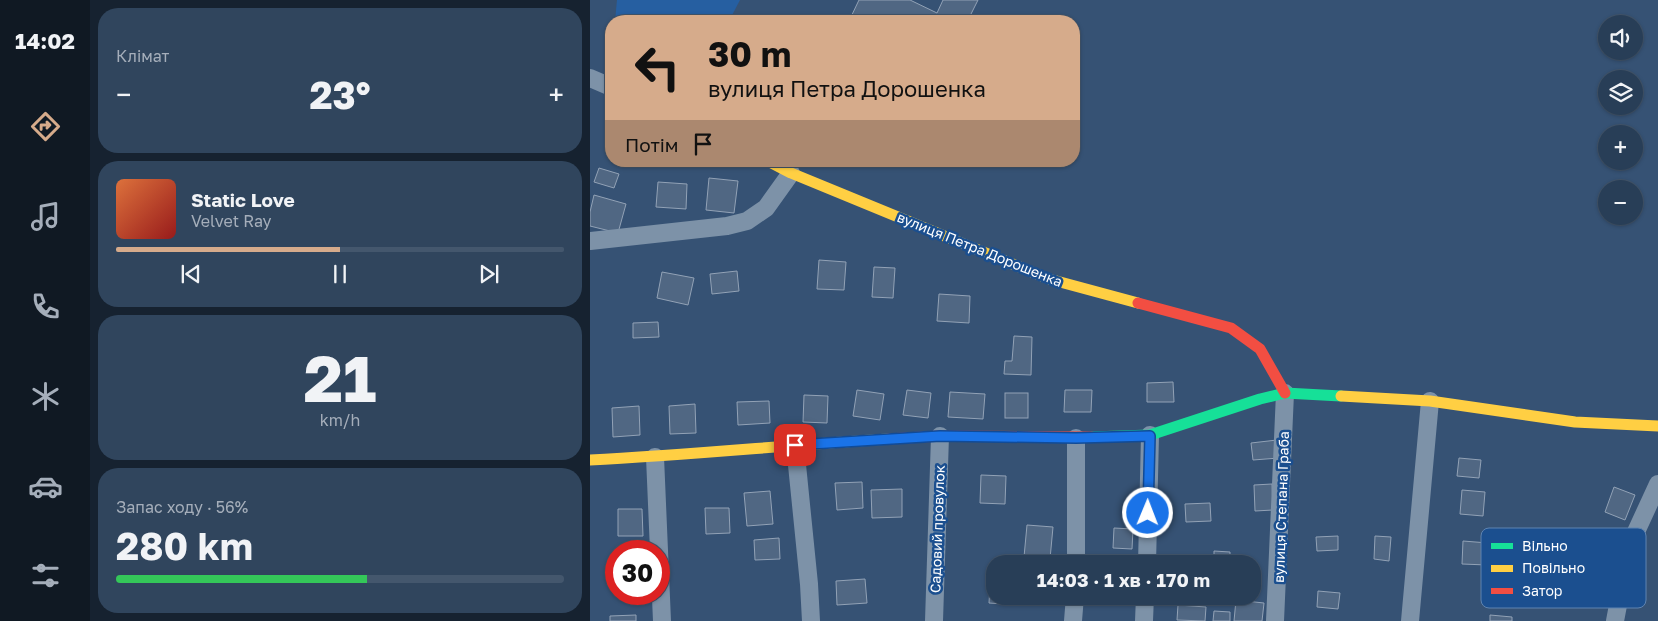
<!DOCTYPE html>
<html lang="uk">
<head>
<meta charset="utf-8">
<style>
  :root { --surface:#283e57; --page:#30455d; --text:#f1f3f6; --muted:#a5aeba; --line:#44576d; --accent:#d6ab8b }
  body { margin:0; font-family:"Golos Text",sans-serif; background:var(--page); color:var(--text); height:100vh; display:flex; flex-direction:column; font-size:19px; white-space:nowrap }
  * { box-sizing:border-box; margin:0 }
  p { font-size:16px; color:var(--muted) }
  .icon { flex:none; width:28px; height:28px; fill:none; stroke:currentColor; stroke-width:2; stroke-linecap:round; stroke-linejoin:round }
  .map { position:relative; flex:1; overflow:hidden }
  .sheet { display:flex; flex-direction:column; gap:8px; padding:8px; background:#162230; width:500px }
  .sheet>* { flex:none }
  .top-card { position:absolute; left:15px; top:15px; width:475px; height:152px; border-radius:20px; box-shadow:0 1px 4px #0004,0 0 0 1px var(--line); background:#d6ab8b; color:#111; overflow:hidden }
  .fabs { position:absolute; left:1008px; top:15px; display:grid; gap:10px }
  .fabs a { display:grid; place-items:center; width:45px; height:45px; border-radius:50%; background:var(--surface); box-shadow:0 1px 4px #0004,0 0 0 1px var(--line); font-size:25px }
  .speed { position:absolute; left:15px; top:540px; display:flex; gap:10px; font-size:25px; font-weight:700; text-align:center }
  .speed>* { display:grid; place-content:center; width:65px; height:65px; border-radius:50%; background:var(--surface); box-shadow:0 1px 4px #0004,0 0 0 1px var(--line); line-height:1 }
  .speed .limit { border:8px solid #d22; background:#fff; color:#111 }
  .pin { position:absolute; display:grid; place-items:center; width:42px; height:42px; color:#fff; margin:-21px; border-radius:10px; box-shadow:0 2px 8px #0006 }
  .me { position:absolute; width:55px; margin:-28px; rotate:1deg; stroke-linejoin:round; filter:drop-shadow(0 0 4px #0008) }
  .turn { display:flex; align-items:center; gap:18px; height:105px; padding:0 20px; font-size:22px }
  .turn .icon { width:65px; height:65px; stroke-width:2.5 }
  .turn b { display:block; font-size:35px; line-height:42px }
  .then { display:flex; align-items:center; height:48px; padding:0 20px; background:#0003; gap:10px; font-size:19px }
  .big { font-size:38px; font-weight:700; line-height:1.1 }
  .sheet .widget { flex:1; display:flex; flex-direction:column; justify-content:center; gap:8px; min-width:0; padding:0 18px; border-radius:20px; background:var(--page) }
  .sheet .dial { align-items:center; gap:0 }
  .dial b { font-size:65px; line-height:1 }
  .song { display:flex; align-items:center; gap:15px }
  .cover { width:60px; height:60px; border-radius:8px; background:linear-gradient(135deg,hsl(20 70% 55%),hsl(0 70% 35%)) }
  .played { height:5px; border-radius:2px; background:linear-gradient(90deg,var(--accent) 50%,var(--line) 50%) }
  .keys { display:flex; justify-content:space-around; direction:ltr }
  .heat { display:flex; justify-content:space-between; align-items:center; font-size:28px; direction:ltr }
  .charge { height:8px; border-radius:4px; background:linear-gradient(90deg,#34c759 56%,var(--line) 0) }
  .trip { position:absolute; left:396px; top:555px; width:275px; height:50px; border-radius:20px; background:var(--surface); box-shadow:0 1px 4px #0004,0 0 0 1px var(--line); font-weight:700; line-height:50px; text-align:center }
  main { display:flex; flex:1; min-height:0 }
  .dock { display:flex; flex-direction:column; width:90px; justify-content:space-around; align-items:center; background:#101923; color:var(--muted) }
  .dock .icon { width:35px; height:35px }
  .dock .on { color:var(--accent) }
  .dock b { font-size:22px; color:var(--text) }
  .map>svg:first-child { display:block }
</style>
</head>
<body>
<main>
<nav class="dock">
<b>14:02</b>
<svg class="icon on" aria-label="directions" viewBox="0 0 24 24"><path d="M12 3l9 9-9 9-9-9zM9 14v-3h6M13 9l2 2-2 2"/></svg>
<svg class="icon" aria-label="music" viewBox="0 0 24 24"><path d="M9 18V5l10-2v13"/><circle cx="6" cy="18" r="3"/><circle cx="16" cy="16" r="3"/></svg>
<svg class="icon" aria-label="phone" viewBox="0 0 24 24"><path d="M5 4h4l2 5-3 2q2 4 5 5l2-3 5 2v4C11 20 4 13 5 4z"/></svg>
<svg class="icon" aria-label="climate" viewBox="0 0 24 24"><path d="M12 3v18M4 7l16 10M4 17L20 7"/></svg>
<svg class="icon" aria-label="car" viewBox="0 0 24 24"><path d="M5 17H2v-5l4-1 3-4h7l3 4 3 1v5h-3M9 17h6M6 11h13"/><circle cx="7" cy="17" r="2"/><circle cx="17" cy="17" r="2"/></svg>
<svg class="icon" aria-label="filters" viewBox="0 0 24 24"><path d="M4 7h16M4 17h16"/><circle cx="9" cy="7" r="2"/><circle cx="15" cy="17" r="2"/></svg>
</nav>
<section class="sheet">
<div class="widget"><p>Клімат</p>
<div class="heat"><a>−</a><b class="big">23°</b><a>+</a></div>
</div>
<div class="widget">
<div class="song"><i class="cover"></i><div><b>Static Love</b><p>Velvet Ray</p></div></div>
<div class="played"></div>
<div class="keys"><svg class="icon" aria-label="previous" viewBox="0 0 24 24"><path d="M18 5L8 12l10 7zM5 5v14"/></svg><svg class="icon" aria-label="pause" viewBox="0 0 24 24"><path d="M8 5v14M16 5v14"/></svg><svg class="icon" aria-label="next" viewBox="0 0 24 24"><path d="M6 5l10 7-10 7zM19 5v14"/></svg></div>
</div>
<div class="widget dial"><b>21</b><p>km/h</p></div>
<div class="widget"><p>Запас ходу · 56%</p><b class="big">280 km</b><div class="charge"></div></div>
</section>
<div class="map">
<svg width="1068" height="621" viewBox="0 0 1068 621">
  <rect width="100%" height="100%" fill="#365274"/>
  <polygon fill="#265fa1" points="27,0 150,0 139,21 25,21"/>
  <g fill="#506783" stroke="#92a2b6">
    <polygon points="269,0 320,0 347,13 353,0 388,0 380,16 390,21 259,21"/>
    <polygon points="9,168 29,174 24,188 4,182"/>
    <polygon points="119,178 148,181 144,213 116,210"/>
    <polygon points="68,182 97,184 96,209 66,207"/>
    <polygon points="4,195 36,204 28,233 0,226 0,212"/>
    <polygon points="229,260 256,262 254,290 227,289"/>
    <polygon points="284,267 305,268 303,298 282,297"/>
    <polygon points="147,271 149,291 122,294 120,274"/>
    <polygon points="72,272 104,278 98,305 67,298"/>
    <polygon points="349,294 380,296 379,323 347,321"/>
    <polygon points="68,322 69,337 43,338 43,323"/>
    <polygon points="424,336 442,337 441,375 414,374 415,361 422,361"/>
    <polygon points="583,382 584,402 557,402 557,383"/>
    <polygon points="267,390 294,394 290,420 263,416"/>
    <polygon points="317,390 341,393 338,418 313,415"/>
    <polygon points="475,390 502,390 501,412 474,412"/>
    <polygon points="360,392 395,394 393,419 358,417"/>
    <rect x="415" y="393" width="23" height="25"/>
    <polygon points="214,395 238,396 237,423 213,422"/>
    <polygon points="179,401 180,423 148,425 147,402"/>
    <polygon points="105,404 106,433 80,434 79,406"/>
    <polygon points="49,406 50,435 23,437 22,408"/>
    <polygon points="687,440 689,458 663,460 661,443"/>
    <polygon points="869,458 891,460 889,478 867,476"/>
    <polygon points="391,475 416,476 415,504 390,503"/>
    <polygon points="272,482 273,508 247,510 245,483"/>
    <polygon points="682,484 683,510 665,511 664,485"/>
    <polygon points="1024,487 1045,495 1035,520 1015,512"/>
    <polygon points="312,489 312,517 282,518 281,490"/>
    <polygon points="872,490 895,492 893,516 870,514"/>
    <polygon points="180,491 183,524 157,526 154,493"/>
    <polygon points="620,503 621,521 596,522 595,504"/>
    <polygon points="115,508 139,508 140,533 116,534"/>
    <polygon points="28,509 52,509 53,536 28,536"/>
    <polygon points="437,525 463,527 460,559 434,557"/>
    <polygon points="524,528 543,529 542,549 523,548"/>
    <polygon points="748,536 748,550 727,551 726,537"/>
    <polygon points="785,536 801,537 799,561 784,559"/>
    <polygon points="189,538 190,559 165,560 164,540"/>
    <polygon points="873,541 898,543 897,565 872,564"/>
    <polygon points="624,551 640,552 640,564 624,564"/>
    <polygon points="275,579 277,603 247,605 246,581"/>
    <polygon points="400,585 405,586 405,596 427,596 427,605 399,603"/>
    <polygon points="728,591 750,593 748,609 727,607"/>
    <polygon points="646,600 674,603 672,621 644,621"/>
    <polygon points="588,605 616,607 615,621 587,620"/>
    <polygon points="624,611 640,612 640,621 623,621"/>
    <polygon points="46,615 46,621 20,621 20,616"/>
    <polygon points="900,615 922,617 922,621 900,621"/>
  </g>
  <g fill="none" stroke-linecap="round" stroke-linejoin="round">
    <g stroke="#7d92a8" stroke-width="18">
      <polyline points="0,78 21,87"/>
      <polyline points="0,241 137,226 157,221 176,208 201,173"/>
      <polyline points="205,445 219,584 221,621"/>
      <polyline points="65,457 72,621"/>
      <polyline points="486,564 486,438"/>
      <polyline points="557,564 560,435"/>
      <polyline points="344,621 350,436"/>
      <polyline points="483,621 485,596"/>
      <polyline points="554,621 555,596"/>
      <polyline points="685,621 695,393"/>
      <polyline points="820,621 840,401"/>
      <polyline points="1025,621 1039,547 1068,484"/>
    </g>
    <polyline stroke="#16e098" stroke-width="11" points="502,437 560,435 670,399 695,393 751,396"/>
    <g stroke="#ffcf43" stroke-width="11">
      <polyline points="178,161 201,173 459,279 548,303"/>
      <polyline points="751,396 840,401 985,422 1068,426"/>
      <path d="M0 460C99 455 199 445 298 439"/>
    </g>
    <g stroke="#f24e42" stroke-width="11">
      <polyline points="548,303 641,328 670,349 695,393"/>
      <polyline points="298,439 350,436 502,437"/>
    </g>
  </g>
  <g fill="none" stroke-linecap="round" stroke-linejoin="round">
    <g stroke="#114b97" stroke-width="12">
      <polyline id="route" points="205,445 350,436 486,438 560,436 558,513"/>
    </g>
    <use href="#route" stroke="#1a73e8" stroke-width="9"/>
  </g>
  <g text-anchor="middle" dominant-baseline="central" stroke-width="5" stroke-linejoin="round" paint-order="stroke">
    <g font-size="14" fill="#fff" stroke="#1b4f8f">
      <text transform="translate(390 249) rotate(22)">вулиця Петра Дорошенка</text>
      <text transform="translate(691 507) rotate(-88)">вулиця Степана Граба</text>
      <text transform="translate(347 529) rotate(-88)">Садовий провулок</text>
    </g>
  </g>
  <rect x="891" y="528" width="165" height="80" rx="8" fill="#1b4f8f" stroke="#5f84b1" stroke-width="1"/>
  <rect x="901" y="543" width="22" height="6" fill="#16e098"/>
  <rect x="901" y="565" width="22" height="7" fill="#ffcf43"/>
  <rect x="901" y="588" width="22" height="6" fill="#f24e42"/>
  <g font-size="14" fill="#fff">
    <text x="932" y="551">Вільно</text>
    <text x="932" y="573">Повільно</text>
    <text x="932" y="596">Затор</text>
  </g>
</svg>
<div class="fabs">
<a><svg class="icon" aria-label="sound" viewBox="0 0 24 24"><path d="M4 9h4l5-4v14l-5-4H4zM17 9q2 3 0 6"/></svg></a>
<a><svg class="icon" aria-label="layers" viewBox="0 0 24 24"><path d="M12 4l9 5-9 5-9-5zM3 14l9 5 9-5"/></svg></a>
<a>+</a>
<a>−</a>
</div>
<div class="speed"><div class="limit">30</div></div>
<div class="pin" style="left:205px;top:445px;background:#d93025"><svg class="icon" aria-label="arrive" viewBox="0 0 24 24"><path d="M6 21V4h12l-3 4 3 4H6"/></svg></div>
<svg class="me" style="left:558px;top:513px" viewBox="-20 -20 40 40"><circle r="17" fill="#1a73e8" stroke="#fff" stroke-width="3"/><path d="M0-11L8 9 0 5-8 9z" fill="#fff"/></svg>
<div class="trip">14:03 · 1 хв · 170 m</div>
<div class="top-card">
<div class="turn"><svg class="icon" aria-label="left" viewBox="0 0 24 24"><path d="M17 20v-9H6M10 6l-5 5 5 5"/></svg><div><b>30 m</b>вулиця Петра Дорошенка</div></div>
<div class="then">Потім<svg class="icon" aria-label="arrive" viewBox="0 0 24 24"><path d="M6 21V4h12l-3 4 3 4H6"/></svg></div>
</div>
</div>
</main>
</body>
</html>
